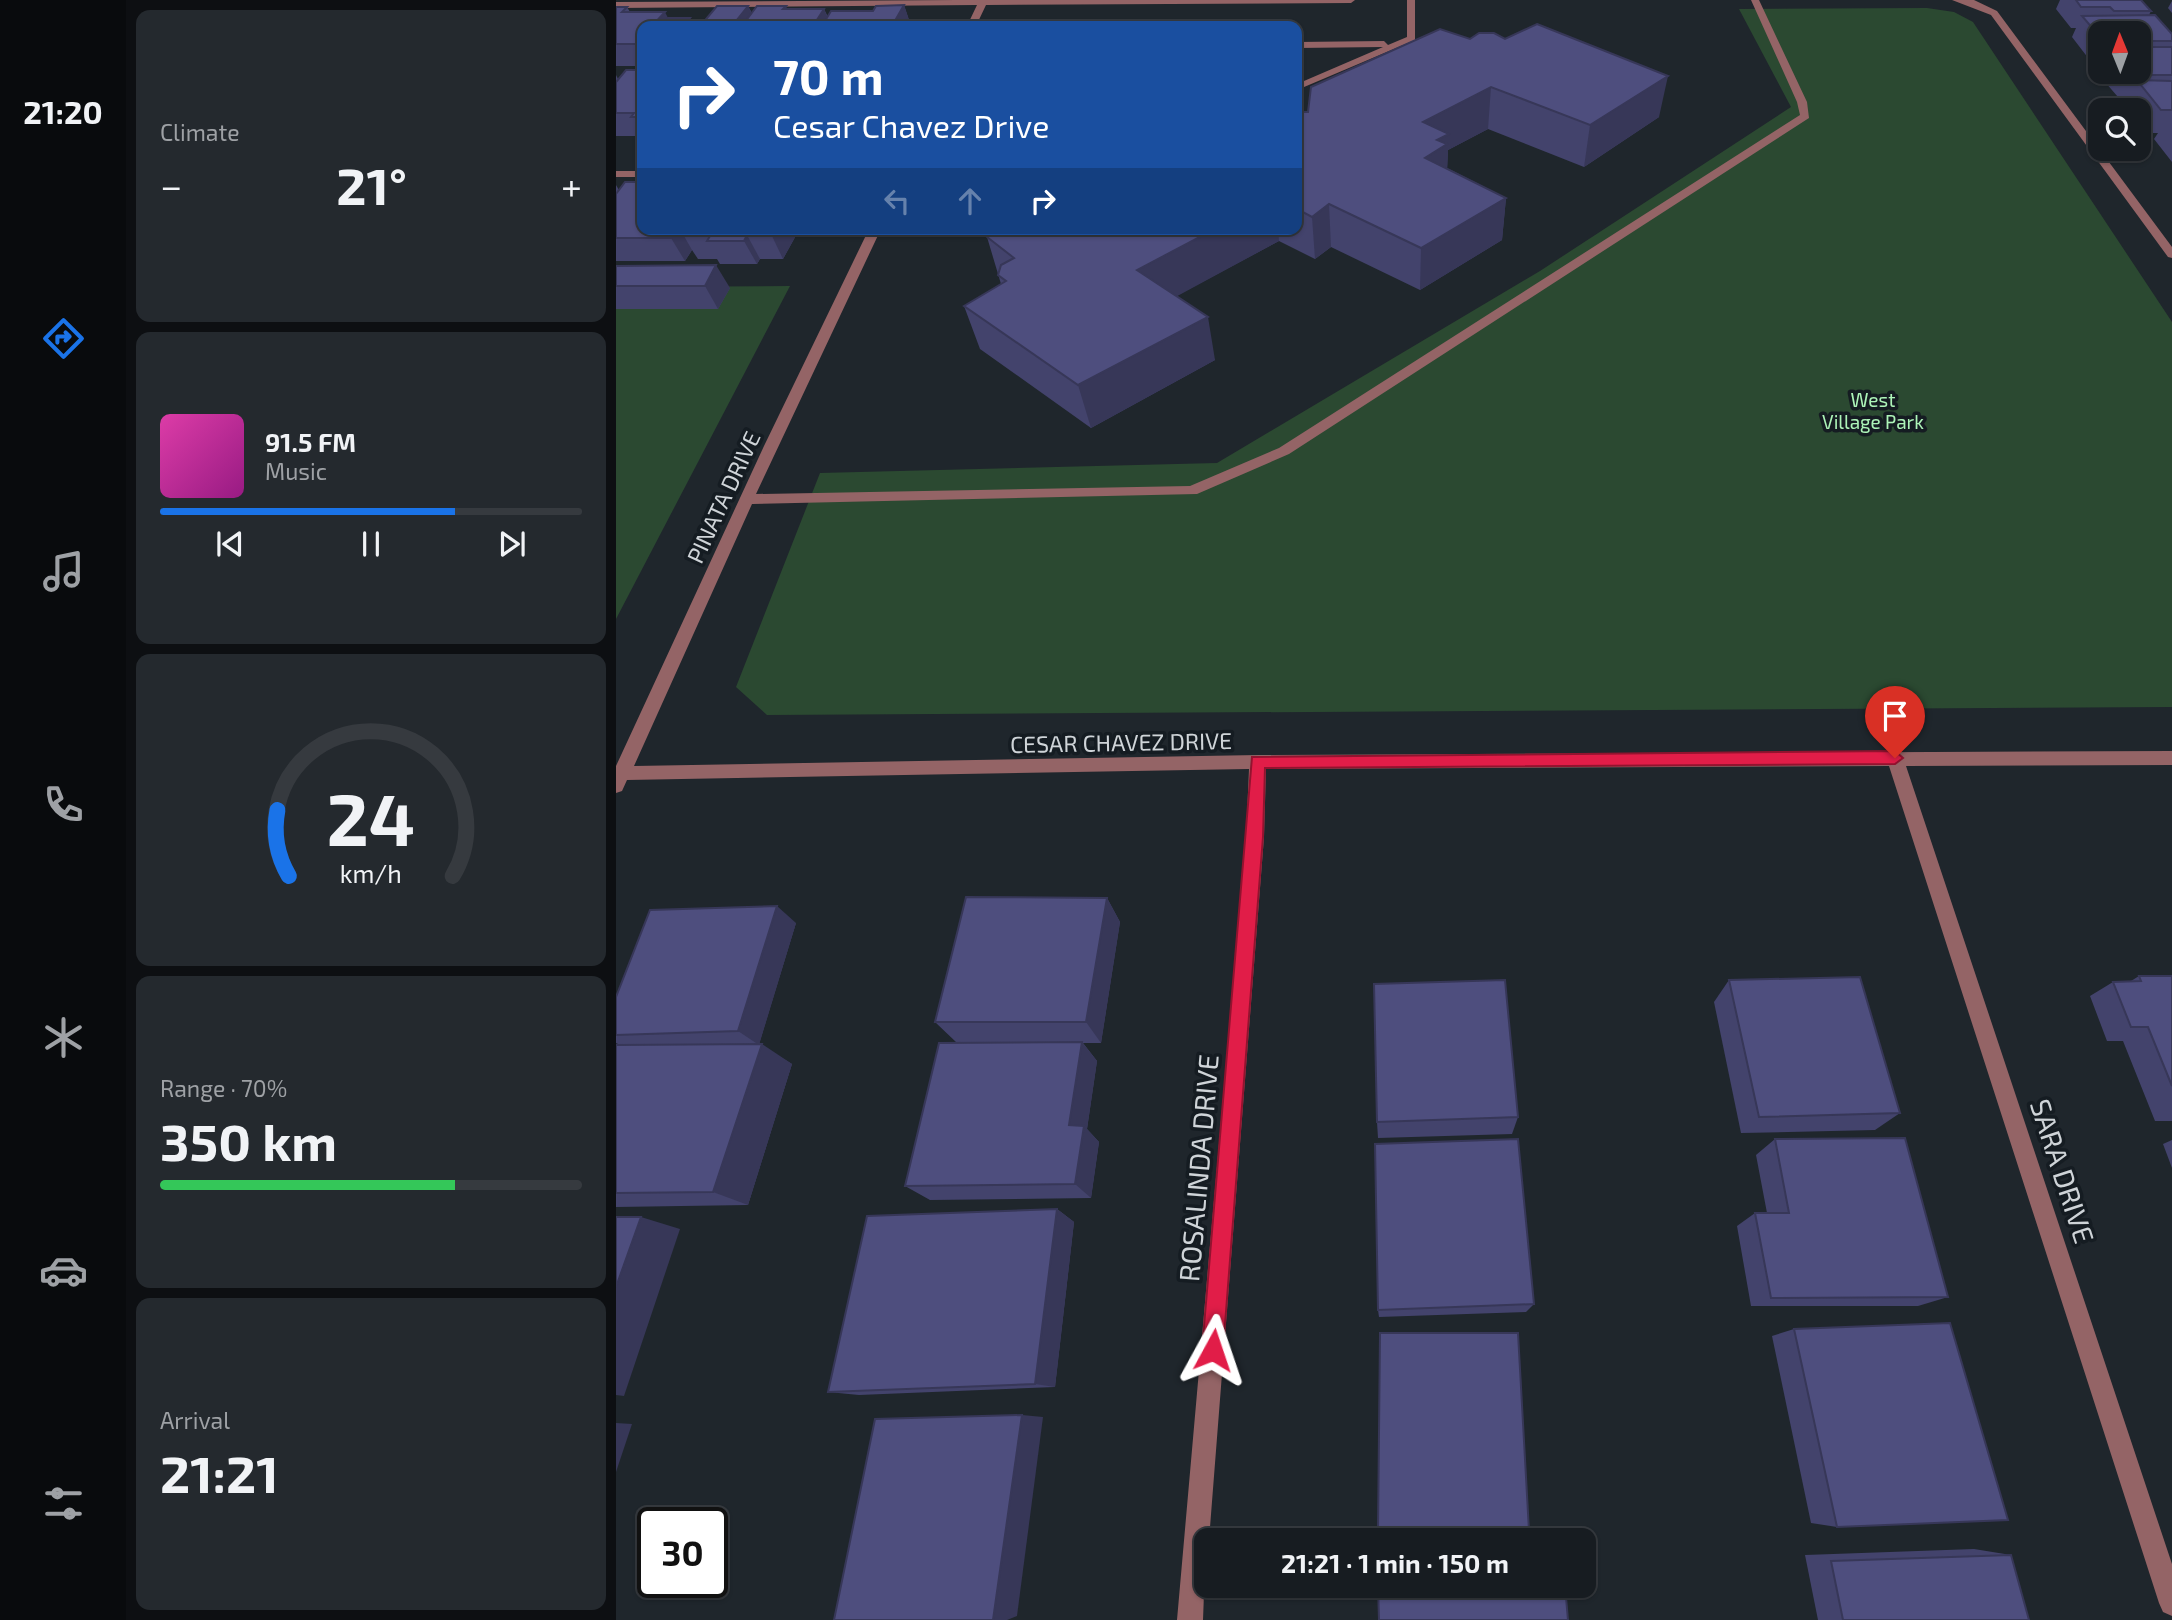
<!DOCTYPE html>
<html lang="en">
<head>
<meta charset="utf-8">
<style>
  :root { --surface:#171c21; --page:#24292e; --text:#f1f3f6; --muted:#9ea1a5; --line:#363a3f; --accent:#1a73e8 }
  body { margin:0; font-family:"Exo 2",sans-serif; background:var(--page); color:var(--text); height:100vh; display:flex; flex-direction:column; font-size:26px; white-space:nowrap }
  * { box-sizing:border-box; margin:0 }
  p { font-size:23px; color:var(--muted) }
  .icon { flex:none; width:38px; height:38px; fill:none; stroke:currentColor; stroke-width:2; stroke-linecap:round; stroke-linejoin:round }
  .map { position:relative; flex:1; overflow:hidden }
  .side { display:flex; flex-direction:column; gap:10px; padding:10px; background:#0d0f12; width:490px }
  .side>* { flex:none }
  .hud { position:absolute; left:21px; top:21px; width:665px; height:214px; border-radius:14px; box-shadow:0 2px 5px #0004,0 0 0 2px var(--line); background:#1a4fa0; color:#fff; overflow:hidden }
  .needle { width:46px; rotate:359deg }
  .buttons { position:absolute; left:1472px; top:21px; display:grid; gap:14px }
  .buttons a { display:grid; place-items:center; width:63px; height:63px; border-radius:14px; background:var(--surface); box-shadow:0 2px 5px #0004,0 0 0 2px var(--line); font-size:35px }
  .speed { position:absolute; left:21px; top:1507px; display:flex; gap:14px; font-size:35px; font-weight:700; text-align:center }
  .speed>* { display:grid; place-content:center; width:91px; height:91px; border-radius:50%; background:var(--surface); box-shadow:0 2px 5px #0004,0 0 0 2px var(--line); line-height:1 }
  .speed .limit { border:4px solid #111; border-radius:10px; background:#fff; color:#111 }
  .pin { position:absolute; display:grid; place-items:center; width:60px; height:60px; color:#fff; margin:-72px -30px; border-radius:50% 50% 50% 0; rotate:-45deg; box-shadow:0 0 7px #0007 }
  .pin .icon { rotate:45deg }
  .me { position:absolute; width:77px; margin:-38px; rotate:5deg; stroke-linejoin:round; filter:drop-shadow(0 0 5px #0008) }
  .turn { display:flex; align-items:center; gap:24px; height:147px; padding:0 21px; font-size:32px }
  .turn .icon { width:91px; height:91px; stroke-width:2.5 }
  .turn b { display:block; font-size:49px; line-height:60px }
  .lanes { display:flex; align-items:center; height:66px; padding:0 21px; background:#0003; justify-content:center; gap:35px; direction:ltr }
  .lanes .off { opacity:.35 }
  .big { font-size:52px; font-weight:700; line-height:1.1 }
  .side .tile { flex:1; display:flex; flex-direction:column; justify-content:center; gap:10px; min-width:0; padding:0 24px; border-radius:14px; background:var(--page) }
  .side .dial { align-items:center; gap:0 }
  .dial svg { height:182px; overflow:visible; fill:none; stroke:var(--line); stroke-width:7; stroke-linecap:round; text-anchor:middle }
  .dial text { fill:var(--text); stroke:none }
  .song { display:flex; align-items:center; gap:21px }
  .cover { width:84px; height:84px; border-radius:10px; background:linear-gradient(135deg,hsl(320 70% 55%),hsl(310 70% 35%)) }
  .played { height:7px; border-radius:4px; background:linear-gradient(90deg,var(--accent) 70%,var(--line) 70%) }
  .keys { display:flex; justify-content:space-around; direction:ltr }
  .heat { display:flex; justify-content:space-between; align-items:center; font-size:38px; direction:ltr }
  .charge { height:10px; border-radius:5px; background:linear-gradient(90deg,#34c759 70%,var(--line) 0) }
  .trip { position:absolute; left:578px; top:1528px; width:402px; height:70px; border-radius:14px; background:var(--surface); box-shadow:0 2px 5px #0004,0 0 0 2px var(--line); font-weight:700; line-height:70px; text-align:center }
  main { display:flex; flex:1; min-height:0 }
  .tab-bar { display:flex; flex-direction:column; width:126px; justify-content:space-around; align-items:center; background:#090b0d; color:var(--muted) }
  .tab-bar .icon { width:49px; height:49px }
  .tab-bar .on { color:var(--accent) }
  .tab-bar b { font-size:32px; color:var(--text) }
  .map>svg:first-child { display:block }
</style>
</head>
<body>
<main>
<nav class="tab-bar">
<b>21:20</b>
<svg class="icon on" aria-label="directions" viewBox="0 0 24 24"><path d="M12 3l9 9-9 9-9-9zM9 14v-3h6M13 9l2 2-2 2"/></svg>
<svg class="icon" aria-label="music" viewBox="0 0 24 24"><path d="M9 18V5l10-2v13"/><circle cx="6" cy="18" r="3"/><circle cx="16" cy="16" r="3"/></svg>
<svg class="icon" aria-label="phone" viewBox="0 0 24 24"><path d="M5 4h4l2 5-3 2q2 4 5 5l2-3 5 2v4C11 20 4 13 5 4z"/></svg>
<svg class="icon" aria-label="climate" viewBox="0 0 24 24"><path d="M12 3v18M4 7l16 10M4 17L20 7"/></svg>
<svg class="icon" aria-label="car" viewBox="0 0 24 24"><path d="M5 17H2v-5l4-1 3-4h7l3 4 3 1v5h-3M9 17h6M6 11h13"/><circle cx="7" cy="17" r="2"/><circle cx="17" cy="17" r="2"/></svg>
<svg class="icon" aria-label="filters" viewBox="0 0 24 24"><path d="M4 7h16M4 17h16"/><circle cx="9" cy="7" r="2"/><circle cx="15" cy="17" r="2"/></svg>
</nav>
<section class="side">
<div class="tile"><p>Climate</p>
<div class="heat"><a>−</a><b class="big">21°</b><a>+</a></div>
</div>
<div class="tile">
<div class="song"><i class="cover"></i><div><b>91.5 FM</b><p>Music</p></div></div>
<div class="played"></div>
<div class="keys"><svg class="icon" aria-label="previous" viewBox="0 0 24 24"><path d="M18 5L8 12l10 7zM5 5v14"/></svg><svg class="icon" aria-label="pause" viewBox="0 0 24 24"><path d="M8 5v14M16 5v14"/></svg><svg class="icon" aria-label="next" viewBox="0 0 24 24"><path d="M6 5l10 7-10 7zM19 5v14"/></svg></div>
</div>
<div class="tile dial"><svg viewBox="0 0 100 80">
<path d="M14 69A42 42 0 1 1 86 69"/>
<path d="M14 69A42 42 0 0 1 9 40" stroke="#1a73e8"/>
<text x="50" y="56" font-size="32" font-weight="700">24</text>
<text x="50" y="72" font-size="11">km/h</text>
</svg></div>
<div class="tile"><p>Range · 70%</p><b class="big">350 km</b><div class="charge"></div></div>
<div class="tile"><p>Arrival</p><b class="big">21:21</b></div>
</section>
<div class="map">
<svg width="1556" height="1620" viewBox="0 0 1556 1620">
  <rect width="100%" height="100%" fill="#1f262c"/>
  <g fill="#2b4931">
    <polygon points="1311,8 1338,12 1357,22 1556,322 1556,707 151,715 120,687 204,473 601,463 924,271 1175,107 1123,9"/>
    <polygon points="174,286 0,619 0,287"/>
  </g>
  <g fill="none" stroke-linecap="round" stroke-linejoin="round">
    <g fill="#946466" fill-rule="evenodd">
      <polygon points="341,0 739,0 735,3 370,5 360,26 351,26 361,5 0,8 0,2"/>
      <polygon points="791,0 799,0 799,40 681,90 681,84 767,47 681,48 681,42 768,41 772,45 791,37"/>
      <polygon points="1135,0 1143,0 1191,102 1193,118 673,454 581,494 136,504 18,766 642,755 1556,751 1556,765 1290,766 1556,1564 1556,1616 1547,1612 1543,1603 1273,766 650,769 648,837 593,1540 590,1540 587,1620 561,1620 630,837 633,769 11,780 6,791 0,793 0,766 148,446 253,229 265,229 140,494 574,486 663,448 1184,115 1181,102"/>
      <polygon points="1336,0 1358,0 1381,11 1556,247 1556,258 1552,257 1375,15"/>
      <rect x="0" y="171" width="26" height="6"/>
    </g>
  </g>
  <g fill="#43436c">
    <polygon points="1444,0 1525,0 1535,11 1533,15 1556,34 1556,162 1538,139 1542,133 1532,133 1522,120 1522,110 1515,110 1509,103 1512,97 1502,97 1489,82 1491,76 1488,72 1522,72 1522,33 1484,33 1484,63 1476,63 1456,37 1460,28 1455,28 1440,9"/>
    <polygon points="1556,1 1556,13 1552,8"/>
    <polygon points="288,5 295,26 26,26 26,66 0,66 0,7 11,7 14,12 52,18 77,24 86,24 132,6 136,13 170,6 171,9 208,9 212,17 257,11"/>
    <polygon points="824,29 1043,117 968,167 872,129 832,150 831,168 890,198 886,240 804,290 715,247 699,259 663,241 560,296 599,360 475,428 364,349 348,306 385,284 371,237 386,229 681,229 681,112 692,112"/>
    <polygon points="26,70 26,137 25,136 0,136 0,75 2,79"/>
    <polygon points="0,185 26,229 182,229 183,230 167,259 144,259 141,264 104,264 101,259 82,259 76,250 69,261 0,261"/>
    <polygon points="0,266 114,288 102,309 0,309"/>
    <polygon points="491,898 504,922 485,1043 467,1043 481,1061 471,1129 483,1142 475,1198 314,1200 289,1186 420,1042 340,1042 319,1022"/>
    <polygon points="180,923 143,1044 176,1064 132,1205 0,1207 0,1045 4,1045 0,1043 0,997"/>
    <polygon points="1523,976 1556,976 1556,1121 1539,1121 1507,1041 1491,1041 1474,996 1497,982 1515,981"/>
    <polygon points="1113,980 1284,1113 1259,1130 1125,1133 1098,1002"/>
    <polygon points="902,1117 896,1134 762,1138 761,1122"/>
    <polygon points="1159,1139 1332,1297 1302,1306 1135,1306 1121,1226 1139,1213 1151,1213 1140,1155"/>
    <polygon points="1556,1140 1556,1168 1547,1144"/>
    <polygon points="441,1209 458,1222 439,1387 243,1395 212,1392"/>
    <polygon points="918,1304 910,1312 763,1317 762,1310"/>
    <polygon points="1178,1329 1221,1527 1195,1523 1156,1336"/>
    <polygon points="1358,1549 1395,1555 1413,1620 1202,1620 1189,1555"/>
  </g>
  <g fill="#373758">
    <polygon points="288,5 295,26 276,26"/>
    <polygon points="132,6 142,26 116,26"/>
    <polygon points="208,9 215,26 197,26"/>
    <polygon points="49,12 56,26 36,26"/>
    <polygon points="74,18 78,26 69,24"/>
    <polygon points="26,37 26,54 21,44"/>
    <polygon points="1052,76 1043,117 968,167 974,125"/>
    <polygon points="875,87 872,129 832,150 831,176 808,200 807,122"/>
    <polygon points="890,198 886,240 804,290 805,248"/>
    <polygon points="713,204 715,247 699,259 696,217"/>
    <polygon points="61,229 89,229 68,236 76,250 69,261 55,238"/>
    <polygon points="159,229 182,229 183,230 167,259 156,236"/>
    <polygon points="599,229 662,229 663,241 530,313 521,270"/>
    <polygon points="131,235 144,259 141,264 128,241"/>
    <polygon points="100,265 114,288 102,309 89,286"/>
    <polygon points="592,317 599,360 475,428 462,385"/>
    <polygon points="491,898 504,922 485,1043 470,1022"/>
    <polygon points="161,906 180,923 143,1045 122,1031"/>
    <polygon points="466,1042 481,1061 471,1129 483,1142 475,1198 459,1184 453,1125"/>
    <polygon points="146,1044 176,1064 132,1205 97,1192"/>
    <polygon points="441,1209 458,1222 439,1387 419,1384"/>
    <polygon points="25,1217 64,1229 8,1396 0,1395 0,1287"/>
    <polygon points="406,1415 427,1417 401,1616 391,1620 377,1620"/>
    <polygon points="0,1423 16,1424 0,1472"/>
  </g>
  <g fill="#4e4e7e" stroke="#373758" stroke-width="2">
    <polygon points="1460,0 1525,0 1535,11 1498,11 1494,7 1465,7"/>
    <polygon points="288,5 276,26 206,26 215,11 257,11 260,6"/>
    <polygon points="101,6 132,6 116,26 46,26 52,18 74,18 69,24 86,24"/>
    <polygon points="141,6 170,6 167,9 208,9 197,26 126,26"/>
    <polygon points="0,7 11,7 6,12 49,12 36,26 26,26 26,37 21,44 0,44"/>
    <polygon points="1539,15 1556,34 1556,41 1522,41 1522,33 1484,33 1484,37 1466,16"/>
    <polygon points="921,24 1052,76 974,125 875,87 807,122 833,134 821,140 831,144 809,158 890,198 805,248 713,204 696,217 681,209 681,112 692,112 695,87 824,29 854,39 863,33 878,33 889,39"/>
    <polygon points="1522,47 1556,47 1556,75 1514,75 1511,72 1522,72"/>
    <polygon points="10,70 26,70 26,117 15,117 18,113 0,113 0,82"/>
    <polygon points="1521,80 1556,81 1556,110 1545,110"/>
    <polygon points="9,182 26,182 26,204 22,210 26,210 26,229 61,229 55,238 0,238 0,194"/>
    <polygon points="72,229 159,229 156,236 131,235 128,241 91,241 94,236 68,236"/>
    <polygon points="386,229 599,229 521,270 592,317 462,385 348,306 390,281 382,275 385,265 398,258 371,237"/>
    <polygon points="100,265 89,286 0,286 0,266"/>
    <polygon points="350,897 491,898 470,1022 319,1022"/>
    <polygon points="161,906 122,1031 0,1035 0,997 34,910"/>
    <polygon points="1523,976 1556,976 1556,1086 1532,1027 1515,1027 1497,982 1525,981"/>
    <polygon points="1244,977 1284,1113 1143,1117 1113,980"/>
    <polygon points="889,980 902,1117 761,1122 758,984"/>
    <polygon points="466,1042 453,1125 468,1126 459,1184 289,1186 323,1043"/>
    <polygon points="146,1044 97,1192 0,1193 0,1045"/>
    <polygon points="1289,1138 1332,1297 1155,1298 1139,1213 1173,1213 1159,1139"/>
    <polygon points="902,1139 918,1304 762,1310 759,1144"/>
    <polygon points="441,1209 419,1384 212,1392 251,1216"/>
    <polygon points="0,1217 25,1217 0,1287"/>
    <polygon points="1334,1323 1392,1520 1221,1527 1178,1329"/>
    <polygon points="764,1333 902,1333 913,1531 762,1531"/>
    <polygon points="406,1415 377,1620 218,1620 259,1419"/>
    <polygon points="1395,1555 1413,1620 1227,1620 1215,1561"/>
    <polygon points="762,1586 949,1586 952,1620 763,1620"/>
  </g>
  <polygon fill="#e11d48" stroke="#92132f" stroke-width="2" points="1279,751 1287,758 1279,764 649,768 647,837 607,1350 604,1357 597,1361 589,1357 586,1350 636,757"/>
  <g text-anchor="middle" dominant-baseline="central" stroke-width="7" stroke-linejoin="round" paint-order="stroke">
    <g font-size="19" fill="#adf4b8" stroke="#151c22">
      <text x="1257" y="399">West<tspan x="1257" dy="22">Village Park</tspan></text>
    </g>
    <g font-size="23" fill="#cfd4d8" stroke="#151c22">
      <text transform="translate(107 497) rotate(-65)">PINATA DRIVE</text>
      <text transform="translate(505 742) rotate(-1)">CESAR CHAVEZ DRIVE</text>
    </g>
    <g font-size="28" fill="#cfd4d8" stroke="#151c22">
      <text transform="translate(582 1168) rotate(-85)">ROSALINDA DRIVE</text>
      <text transform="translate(1447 1171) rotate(72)">SARA DRIVE</text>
    </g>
  </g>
</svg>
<div class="buttons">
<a><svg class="needle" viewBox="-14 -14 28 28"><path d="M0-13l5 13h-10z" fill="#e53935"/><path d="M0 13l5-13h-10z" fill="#9ea1a5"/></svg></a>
<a><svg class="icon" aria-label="search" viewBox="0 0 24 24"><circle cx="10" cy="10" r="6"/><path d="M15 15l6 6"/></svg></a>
</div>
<div class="speed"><div class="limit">30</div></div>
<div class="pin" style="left:1279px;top:758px;background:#d93025"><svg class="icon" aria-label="arrive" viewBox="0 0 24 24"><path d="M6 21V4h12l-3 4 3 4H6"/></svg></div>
<svg class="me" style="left:597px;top:1350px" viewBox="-20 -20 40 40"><path d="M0-17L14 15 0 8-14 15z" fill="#e11d48" stroke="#fff" stroke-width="4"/></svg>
<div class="trip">21:21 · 1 min · 150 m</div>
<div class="hud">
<div class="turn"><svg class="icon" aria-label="right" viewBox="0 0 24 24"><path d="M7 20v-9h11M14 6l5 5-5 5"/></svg><div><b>70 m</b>Cesar Chavez Drive</div></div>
<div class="lanes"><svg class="icon off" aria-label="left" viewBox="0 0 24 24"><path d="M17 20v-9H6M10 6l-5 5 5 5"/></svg><svg class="icon off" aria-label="ahead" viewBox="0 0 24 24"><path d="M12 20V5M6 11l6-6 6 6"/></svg><svg class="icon" aria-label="right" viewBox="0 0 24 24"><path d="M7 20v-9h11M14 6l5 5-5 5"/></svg></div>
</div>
</div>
</main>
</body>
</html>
